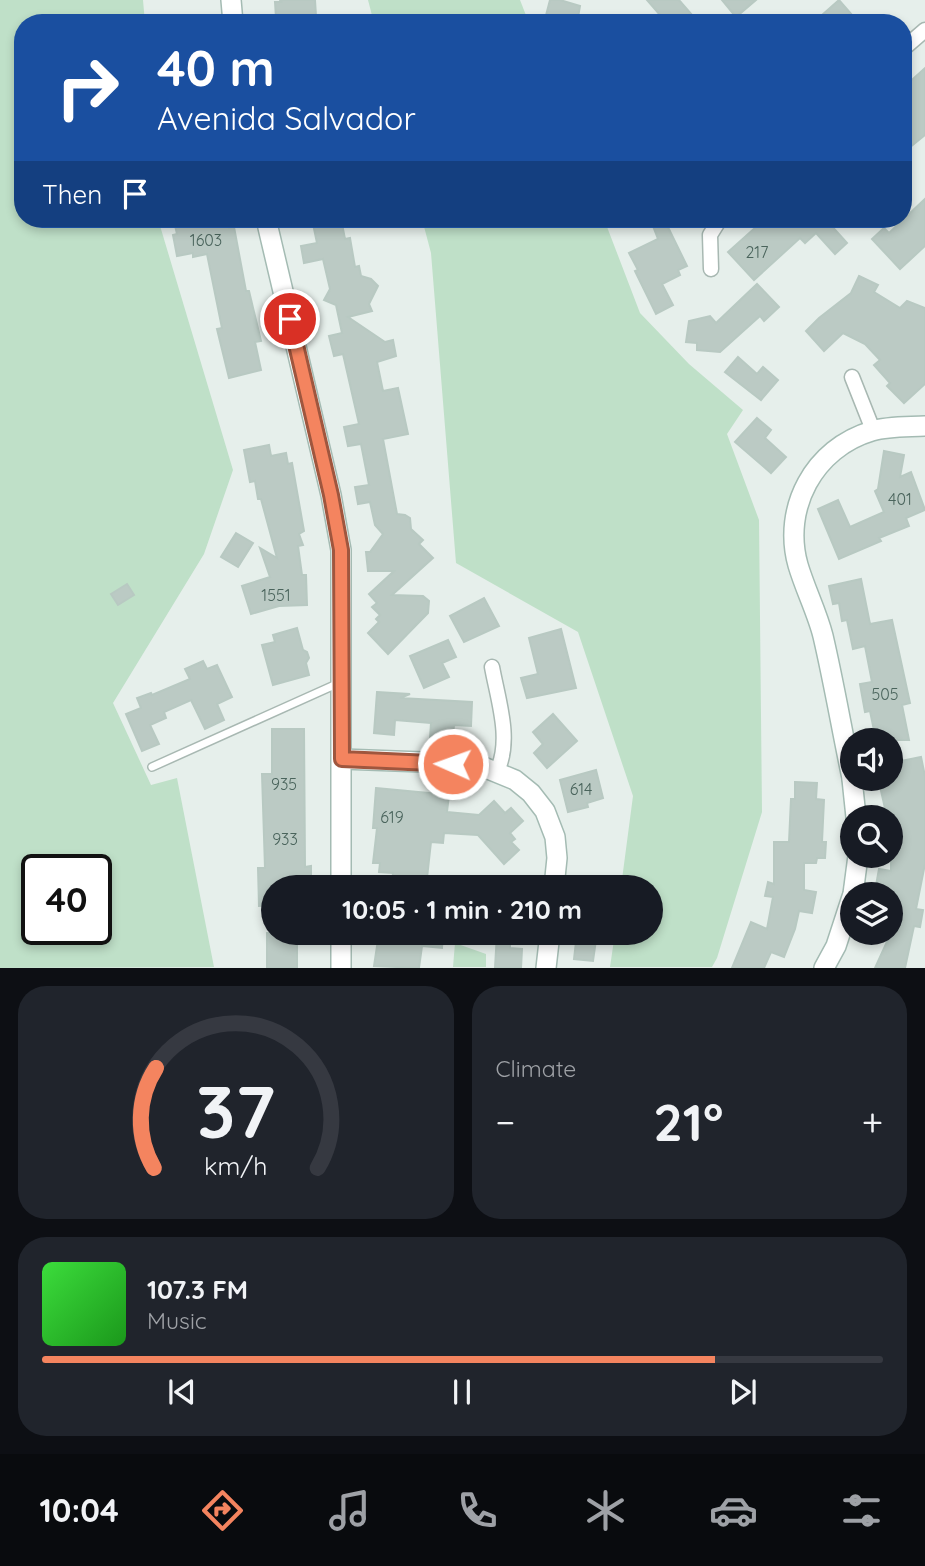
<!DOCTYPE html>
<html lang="en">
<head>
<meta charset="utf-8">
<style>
  :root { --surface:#171b24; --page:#20242c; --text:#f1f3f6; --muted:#9ea1a6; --line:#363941; --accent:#f4845f }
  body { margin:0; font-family:Quicksand,sans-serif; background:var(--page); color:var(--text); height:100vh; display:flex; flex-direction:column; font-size:26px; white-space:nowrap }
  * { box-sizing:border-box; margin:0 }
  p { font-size:23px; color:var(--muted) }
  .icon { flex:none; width:38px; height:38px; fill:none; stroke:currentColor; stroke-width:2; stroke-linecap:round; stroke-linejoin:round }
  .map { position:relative; height:968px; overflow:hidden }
  .drawer { display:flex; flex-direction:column; gap:18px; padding:18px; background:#0d0f14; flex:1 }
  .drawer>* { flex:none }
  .banner { position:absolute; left:14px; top:14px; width:898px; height:214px; border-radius:28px; box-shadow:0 4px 10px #0003; background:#1a4fa0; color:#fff; overflow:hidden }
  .controls { position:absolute; left:840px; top:728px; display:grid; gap:14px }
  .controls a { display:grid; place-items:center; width:63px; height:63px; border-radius:50%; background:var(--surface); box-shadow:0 4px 10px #0003; font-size:35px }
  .speed { position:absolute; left:21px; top:854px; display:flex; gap:14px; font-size:35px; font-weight:700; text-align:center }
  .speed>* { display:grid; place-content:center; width:91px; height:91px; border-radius:50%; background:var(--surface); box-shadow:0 4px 10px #0003; line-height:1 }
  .speed .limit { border:4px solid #111; border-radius:10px; background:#fff; color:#111 }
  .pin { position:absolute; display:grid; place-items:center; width:60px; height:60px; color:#fff; margin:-30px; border:4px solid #fff; border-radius:50%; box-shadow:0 2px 7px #0007 }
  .me { position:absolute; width:77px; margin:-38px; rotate:272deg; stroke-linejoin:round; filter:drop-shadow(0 0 5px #0008) }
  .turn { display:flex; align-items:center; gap:24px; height:147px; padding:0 28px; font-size:32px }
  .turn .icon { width:91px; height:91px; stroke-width:2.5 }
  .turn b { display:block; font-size:49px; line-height:60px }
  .then { display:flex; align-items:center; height:66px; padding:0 28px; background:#0003; gap:14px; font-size:26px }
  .big { font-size:52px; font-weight:700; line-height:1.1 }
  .drawer .widget { flex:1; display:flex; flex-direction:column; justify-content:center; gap:10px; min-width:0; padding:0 24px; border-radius:28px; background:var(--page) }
  .drawer .dial { align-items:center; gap:0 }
  .dial svg { height:182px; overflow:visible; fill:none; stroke:var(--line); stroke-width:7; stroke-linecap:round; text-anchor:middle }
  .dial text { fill:var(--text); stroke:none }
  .song { display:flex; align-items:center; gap:21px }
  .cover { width:84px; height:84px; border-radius:10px; background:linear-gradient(135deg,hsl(120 70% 55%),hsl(120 70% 35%)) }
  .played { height:7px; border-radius:4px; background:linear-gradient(90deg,var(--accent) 80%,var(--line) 80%) }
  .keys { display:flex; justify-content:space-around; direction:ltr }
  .heat { display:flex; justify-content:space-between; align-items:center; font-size:38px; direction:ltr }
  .drawer .tiles { flex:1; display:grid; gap:18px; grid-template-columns:1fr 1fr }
  .widget:last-child { grid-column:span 2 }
  .trip { position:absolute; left:261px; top:875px; width:402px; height:70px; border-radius:35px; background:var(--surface); box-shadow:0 4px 10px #0003; font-weight:700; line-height:70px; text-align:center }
  .tab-bar { display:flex; height:112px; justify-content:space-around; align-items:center; background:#090b0e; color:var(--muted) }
  .tab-bar .icon { width:49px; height:49px }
  .tab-bar .on { color:var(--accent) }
  .tab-bar b { font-size:32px; color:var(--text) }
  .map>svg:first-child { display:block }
</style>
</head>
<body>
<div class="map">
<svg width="925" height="968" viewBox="0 0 925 968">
  <rect width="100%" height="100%" fill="#e6efeb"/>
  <g fill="#bfe0c8" fill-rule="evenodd">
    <path d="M0 0H143L145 23H23V219H158L233 470 204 554 113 703 151 785 177 778 214 967 0 968ZM37 870H96V929H37Z"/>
    <polygon points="368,0 520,0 529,23 374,23"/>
    <polygon points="422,219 604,219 640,313 689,364 743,410 727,434 759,520 762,812 717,958 712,967 610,967 615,933 651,933 651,887 621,887 633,796 578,632 456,563 431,253"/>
    <polygon points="455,943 486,954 486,967 453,967"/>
  </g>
  <g fill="#bbcac4" stroke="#b8c9c2" stroke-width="2">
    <polygon points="280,0 315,0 316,16 276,18 275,2 281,2"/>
    <polygon points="550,0 560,0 580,6 577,23 544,23"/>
    <polygon points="647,0 679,0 699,23 667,23"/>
    <polygon points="722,0 756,0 736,17"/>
    <polygon points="839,0 859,23 813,23"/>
    <polygon points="925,68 925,135 903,153 903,88"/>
    <polygon points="925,199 925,246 900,269 872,239 884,228 889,233"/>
    <polygon points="182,219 227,219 229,228 234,227 246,291 249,291 261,341 255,342 261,370 229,378 217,329 222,328 207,254 193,257 193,253 177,256 173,235 177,234 174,221"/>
    <polygon points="312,219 341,219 345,239 350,238 355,267 359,266 361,276 371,279 378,286 369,304 372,311 348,317 385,342 393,340 396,356 377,362 383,391 398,388 408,434 383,439 397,514 405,515 410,518 411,529 423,540 419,544 433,558 392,595 423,596 429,601 428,613 388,654 368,633 379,622 376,619 380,615 372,607 377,603 369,594 394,571 368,571 366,552 370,552 383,534 375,525 370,502 358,504 355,487 369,485 361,444 348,446 344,427 359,424 343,354 334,356 329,336 342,333 336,305 324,300 330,289 323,259 304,263 301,246 317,243"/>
    <polygon points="765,219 831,219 828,222 847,243 835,254 816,233 805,243 800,238 754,280 728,252"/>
    <polygon points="665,221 687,266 678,270 680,275 662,284 673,305 656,314 635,271 638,270 629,253 658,239 653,226"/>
    <polygon points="859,276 878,285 874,292 900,308 907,301 925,308 925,384 904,403 887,386 890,383 874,365 880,360 865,344 843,333 824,351 806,331 819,318 851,293"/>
    <polygon points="757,284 779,307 764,321 760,316 720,352 697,350 697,343 686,342 689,321 710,316 716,323"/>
    <polygon points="738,357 757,374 763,367 778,380 761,400 725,372"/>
    <polygon points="757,418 771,430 765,438 786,457 771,473 735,442"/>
    <polygon points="269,445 271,456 286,453 288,464 292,463 304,531 299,534 303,545 298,546 302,575 306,575 307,605 279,606 251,614 242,586 270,577 260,548 277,558 261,499 258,499 255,481 250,482 244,450"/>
    <polygon points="884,451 904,455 900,477 911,472 925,510 906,518 909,526 879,538 881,541 839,559 818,509 838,500 850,527 884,512 875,491 878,489"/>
    <polygon points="236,533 253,543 238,567 221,557"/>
    <polygon points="861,579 870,624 892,620 910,703 902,705 909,740 876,740 870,711 865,712 860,684 872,682 865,646 853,649 847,620 842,621 839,603 833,604 829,586"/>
    <polygon points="127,584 134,595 118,605 111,594"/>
    <polygon points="484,598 499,626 464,642 450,616"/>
    <polygon points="297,628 303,650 307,652 309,658 306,663 309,675 273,685 262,645 275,642 273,635"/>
    <polygon points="561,629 576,688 527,698 521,678 538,674 529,638"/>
    <polygon points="448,640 456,657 442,663 449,677 424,688 410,656"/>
    <polygon points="203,661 207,669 217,665 232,697 217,704 224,720 205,729 191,700 164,712 166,718 150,725 159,744 142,751 126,714 141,708 137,698 151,693 152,695 190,679 185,669"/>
    <polygon points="377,692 410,694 400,698 472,702 471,726 454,725 453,739 430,738 431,723 395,720 394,735 374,733"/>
    <polygon points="553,714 577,741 547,768 534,753 543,744 533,732"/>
    <polygon points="272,729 304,729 305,867 311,866 311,887 273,887 273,905 259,906 258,868 265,868 262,774 272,774"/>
    <polygon points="921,757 925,776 925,864 916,909 923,910 920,927 914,926 905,968 875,968 891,933 891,894 875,891 879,869 891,871 891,817 887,817 879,782 891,779 891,763"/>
    <polygon points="596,770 603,798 587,803 588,807 568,812 560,780"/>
    <polygon points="795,782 817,783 816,799 824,800 822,842 826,842 825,858 817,858 816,863 804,863 804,890 816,892 812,913 799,911 795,929 784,957 771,952 764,968 732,968 751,922 767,929 773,897 765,896 768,882 774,884 774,842 789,842 791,799 795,799"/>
    <polygon points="376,788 449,795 447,812 479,815 494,801 505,813 511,808 523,821 510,833 515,839 511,842 519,850 504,864 478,835 444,833 443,843 431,842 426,887 392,882 393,873 379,872 380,863 373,863 377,828 373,828"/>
    <rect x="267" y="933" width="30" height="35"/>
    <polygon points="379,933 443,934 442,948 422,946 419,968 374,966"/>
    <polygon points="497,933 510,933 510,948 522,949 521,968 495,968"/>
    <polygon points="577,933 597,933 593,961 574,959"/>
  </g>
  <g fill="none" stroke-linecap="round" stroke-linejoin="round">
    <g stroke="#a8b8b2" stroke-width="10">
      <polyline id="lane" points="152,767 339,683"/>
    </g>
    <g stroke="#a8b8b2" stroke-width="17">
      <g id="street">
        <polyline points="903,49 925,30"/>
        <polyline points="711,269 710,235 720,219"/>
        <polyline points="852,377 873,430"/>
        <path d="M492 667C498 700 512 740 497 771"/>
      </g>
    </g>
    <g stroke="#a4bbb3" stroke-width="22">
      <g id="secondary">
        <polyline points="231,0 233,23"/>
        <polyline points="266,219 331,495 341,550 341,887"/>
        <polyline points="342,759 476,764 515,780 531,793 545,811 555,837 557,858 554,887"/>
        <path d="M852 778C842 731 834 683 823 636 817 612 805 589 798 565 782 508 814 448 872 431 888 426 908 427 925 426"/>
        <polyline points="852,779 856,817"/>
        <polyline points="853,894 858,856"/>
        <polyline points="341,968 341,933"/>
        <polyline points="546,968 550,933"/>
        <polyline points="824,968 836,946 852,897"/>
      </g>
    </g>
    <use href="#lane" stroke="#fff" stroke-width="7"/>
    <use href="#street" stroke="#fff" stroke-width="14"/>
    <use href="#secondary" stroke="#fff" stroke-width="19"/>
  </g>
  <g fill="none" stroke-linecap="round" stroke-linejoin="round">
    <g stroke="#9f563e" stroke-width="18">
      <polyline id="route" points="290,319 331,495 341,550 342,759 453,764"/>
    </g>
    <use href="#route" stroke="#f4845f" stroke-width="12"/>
  </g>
  <g text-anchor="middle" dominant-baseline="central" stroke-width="6" stroke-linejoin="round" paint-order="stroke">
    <g font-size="16" fill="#4a645c">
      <text x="206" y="240">1603</text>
      <text x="757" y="252">217</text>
      <text x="900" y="499">401</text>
      <text x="276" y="595">1551</text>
      <text x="885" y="694">505</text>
      <text x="284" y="784">935</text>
      <text x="581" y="789">614</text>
      <text x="392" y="817">619</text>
      <text x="285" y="839">933</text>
    </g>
  </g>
</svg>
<div class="controls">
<a><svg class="icon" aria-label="sound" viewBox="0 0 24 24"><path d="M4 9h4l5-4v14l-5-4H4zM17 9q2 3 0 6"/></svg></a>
<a><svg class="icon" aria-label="search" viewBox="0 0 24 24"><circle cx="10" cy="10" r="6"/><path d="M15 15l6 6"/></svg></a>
<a><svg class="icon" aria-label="layers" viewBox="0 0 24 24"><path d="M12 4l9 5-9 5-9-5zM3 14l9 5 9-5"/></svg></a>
</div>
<div class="speed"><div class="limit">40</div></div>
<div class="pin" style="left:290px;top:319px;background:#d93025"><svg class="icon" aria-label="arrive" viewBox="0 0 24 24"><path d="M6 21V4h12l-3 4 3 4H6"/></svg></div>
<svg class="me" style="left:453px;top:764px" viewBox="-20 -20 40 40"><circle r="17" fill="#f4845f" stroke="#fff" stroke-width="3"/><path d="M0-11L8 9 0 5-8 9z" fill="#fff"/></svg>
<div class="trip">10:05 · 1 min · 210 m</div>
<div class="banner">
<div class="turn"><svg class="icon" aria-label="right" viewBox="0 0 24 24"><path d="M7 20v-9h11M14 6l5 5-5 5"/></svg><div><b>40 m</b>Avenida Salvador</div></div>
<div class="then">Then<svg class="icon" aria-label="arrive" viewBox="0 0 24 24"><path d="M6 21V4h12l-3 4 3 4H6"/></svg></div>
</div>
</div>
<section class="drawer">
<div class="tiles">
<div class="widget dial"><svg viewBox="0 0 100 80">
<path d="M14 69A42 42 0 1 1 86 69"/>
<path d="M14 69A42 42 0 0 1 15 25" stroke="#f4845f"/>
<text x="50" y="56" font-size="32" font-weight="700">37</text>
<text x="50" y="72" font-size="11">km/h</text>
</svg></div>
<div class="widget"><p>Climate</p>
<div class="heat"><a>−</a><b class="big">21°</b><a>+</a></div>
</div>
<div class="widget">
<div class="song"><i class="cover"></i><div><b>107.3 FM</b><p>Music</p></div></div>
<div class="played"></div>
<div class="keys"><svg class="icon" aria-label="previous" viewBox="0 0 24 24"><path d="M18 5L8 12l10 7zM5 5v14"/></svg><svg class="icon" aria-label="pause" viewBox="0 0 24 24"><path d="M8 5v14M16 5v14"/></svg><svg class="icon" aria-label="next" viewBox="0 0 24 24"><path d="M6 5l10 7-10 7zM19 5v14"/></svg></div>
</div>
</div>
</section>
<nav class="tab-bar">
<b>10:04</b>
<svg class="icon on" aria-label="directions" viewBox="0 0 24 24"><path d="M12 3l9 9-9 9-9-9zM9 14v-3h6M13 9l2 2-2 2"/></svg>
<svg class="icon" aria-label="music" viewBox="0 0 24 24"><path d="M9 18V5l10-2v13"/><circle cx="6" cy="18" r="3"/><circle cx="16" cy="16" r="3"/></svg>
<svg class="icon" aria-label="phone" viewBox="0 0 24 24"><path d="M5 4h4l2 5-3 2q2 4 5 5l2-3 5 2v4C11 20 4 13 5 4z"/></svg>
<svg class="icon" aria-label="climate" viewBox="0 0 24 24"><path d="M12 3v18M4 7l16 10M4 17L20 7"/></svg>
<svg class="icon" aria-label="car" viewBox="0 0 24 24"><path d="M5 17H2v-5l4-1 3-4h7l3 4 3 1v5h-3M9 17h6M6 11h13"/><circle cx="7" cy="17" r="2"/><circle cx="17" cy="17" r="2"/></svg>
<svg class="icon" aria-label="filters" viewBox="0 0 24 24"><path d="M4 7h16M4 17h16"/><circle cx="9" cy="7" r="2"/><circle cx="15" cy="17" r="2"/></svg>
</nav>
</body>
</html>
